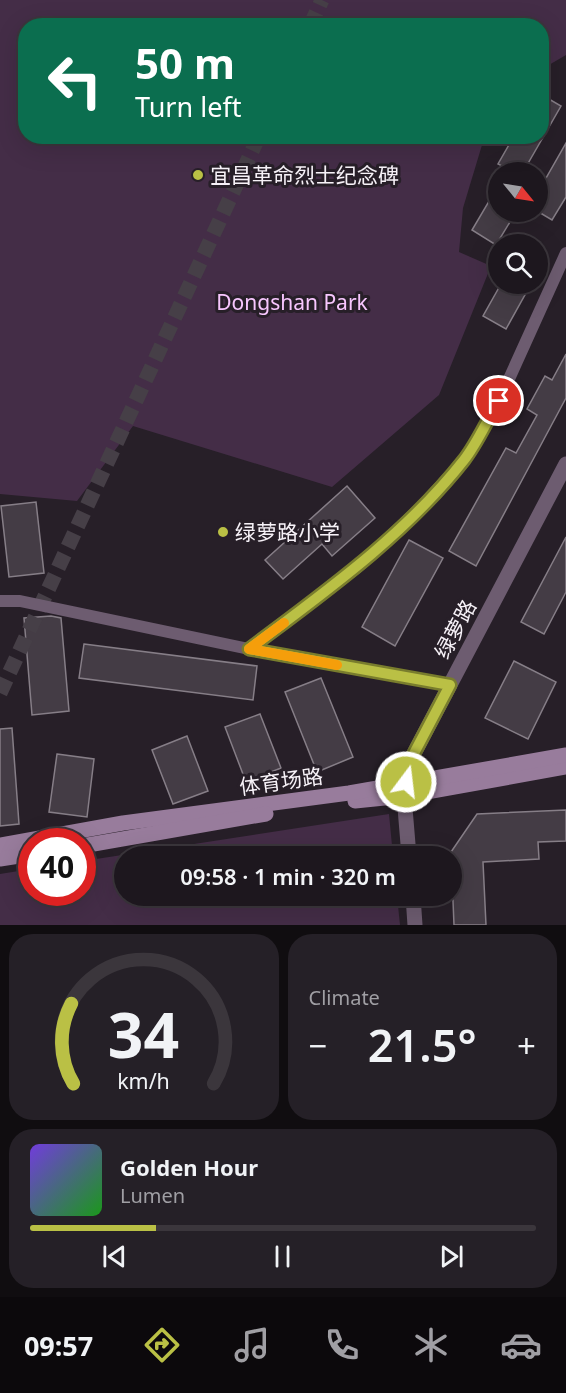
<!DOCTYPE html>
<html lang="en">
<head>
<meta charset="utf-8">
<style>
  :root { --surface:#1d171e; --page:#252027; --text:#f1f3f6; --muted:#a09fa4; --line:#3b363c; --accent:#bac045 }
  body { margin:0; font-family:"Noto Sans","Noto Sans SC",sans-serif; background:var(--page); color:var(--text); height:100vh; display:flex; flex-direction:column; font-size:22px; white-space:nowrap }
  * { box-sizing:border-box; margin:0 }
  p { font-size:20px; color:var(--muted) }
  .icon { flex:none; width:33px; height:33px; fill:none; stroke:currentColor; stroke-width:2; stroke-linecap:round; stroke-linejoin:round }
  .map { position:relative; height:925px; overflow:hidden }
  .side { display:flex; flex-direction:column; gap:9px; padding:9px; background:#100d10; flex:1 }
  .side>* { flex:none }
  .guide { position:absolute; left:18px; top:18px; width:531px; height:126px; border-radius:24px; box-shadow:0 6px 24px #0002,0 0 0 2px var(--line); background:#0b6e4f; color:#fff; overflow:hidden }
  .needle { width:39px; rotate:120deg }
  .tools { position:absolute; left:488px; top:162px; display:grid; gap:12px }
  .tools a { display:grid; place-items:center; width:60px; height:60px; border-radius:50%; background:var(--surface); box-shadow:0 6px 24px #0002,0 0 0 2px var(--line); font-size:30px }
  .speed { position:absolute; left:18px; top:828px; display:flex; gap:12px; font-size:30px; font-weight:700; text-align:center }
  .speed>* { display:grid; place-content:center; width:78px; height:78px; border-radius:50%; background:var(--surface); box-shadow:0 6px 24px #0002,0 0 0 2px var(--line); line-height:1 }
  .speed .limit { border:9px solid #d22; background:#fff; color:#111 }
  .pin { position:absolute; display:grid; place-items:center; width:51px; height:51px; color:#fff; margin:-26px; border:3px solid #fff; border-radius:50%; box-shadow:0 2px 6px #0007 }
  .me { position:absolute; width:66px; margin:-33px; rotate:15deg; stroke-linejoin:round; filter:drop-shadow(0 0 4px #0008) }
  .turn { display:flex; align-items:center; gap:21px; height:126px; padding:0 18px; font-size:27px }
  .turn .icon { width:78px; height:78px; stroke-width:2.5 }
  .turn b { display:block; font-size:42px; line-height:51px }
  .big { font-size:45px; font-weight:600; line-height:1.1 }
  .side .widget { flex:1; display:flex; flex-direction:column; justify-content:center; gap:9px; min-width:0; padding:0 21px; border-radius:24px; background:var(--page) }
  .side .dial { align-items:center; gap:0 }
  .dial svg { height:156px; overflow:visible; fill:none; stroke:var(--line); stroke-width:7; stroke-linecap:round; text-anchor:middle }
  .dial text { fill:var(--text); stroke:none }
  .song { display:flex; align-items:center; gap:18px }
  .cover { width:72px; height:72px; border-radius:9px; background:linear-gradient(135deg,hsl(260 70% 55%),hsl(120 70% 35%)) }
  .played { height:6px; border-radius:3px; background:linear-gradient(90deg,var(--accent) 25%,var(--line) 25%) }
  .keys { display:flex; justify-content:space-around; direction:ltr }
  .heat { display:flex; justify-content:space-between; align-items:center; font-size:33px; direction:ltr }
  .side .tiles { flex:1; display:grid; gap:9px; grid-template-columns:1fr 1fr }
  .widget:last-child { grid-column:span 2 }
  .trip { position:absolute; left:114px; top:846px; width:348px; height:60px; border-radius:30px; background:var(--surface); box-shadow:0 6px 24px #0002,0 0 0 2px var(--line); font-weight:600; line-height:60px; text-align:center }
  .tab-bar { display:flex; height:96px; justify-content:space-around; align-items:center; background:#0c090c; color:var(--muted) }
  .tab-bar .icon { width:42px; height:42px }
  .tab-bar .selected { color:var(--accent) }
  .tab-bar b { font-size:27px; color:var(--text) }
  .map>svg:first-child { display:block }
</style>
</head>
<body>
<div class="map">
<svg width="566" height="925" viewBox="0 0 566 925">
  <rect width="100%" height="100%" fill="#271f28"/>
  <g fill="#442d47">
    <polygon points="0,0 566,0 566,55 542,69 542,26 26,26 26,136 489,137 482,145 463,208 459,252 491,266 439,395 332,487 133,426 77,501 0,494"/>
    <polygon points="389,814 393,856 124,856 124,896 397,896 400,925 0,925 0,874 31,869 32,892 82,892 83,861"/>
  </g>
  <g fill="#443c45" stroke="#867e87" stroke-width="1.5">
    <polygon points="542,95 561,106 523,172 514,172 498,164 514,136 542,136"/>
    <polygon points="566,143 566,197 552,220 537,211 537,194"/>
    <polygon points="498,186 498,212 516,212 496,245 472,230"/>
    <polygon points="501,284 531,284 506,329 483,316"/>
    <polygon points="566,354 566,398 476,566 449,551 506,448 516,453 537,415 527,409 545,376 552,380"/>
    <polygon points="347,486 375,518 332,556 322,544 283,579 265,560"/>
    <polygon points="36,502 44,573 9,577 1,506"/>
    <polygon points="566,537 566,592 544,634 521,622"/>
    <polygon points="409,540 443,558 395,646 362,627"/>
    <polygon points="51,616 61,618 69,711 32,715 24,618"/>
    <polygon points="84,644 257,666 253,700 79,678"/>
    <polygon points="514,661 556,682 528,739 485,718"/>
    <polygon points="321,678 353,757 317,772 285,692"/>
    <polygon points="260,714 281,768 246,782 225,727"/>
    <polygon points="12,728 19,824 0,826 0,729"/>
    <polygon points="187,736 208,791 173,804 152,750"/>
    <polygon points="57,754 94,759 87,817 49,812"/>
    <polygon points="566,810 566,841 538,842 539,859 483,862 486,925 454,925 451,852 477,814"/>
  </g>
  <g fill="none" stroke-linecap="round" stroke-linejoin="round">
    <g stroke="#463f47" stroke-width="15" stroke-dasharray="15 8" stroke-linecap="butt">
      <polyline points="310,26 322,0"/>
      <polyline points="0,693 259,136"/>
    </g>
    <g stroke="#6d5c70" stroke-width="12">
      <polyline points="0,601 20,601 249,649 449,685"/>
      <polyline points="249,649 358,567 421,507 465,459 499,401 566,253"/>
    </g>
    <g stroke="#6d5c70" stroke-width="15">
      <polyline points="409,856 404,796 410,761 566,464"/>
      <polyline points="413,896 415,925"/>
    </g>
    <g stroke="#987c9c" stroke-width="15">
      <polyline points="355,801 404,796 566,767"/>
      <polyline points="0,845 123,823 349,793 566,755"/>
      <polyline points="82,846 266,814"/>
      <polyline points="0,859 32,854"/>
    </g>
  </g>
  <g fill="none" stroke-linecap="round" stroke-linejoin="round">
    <g stroke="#797d2d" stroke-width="15">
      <path id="route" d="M406 782 410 761 450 685 249 649C325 592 405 535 464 460 478 442 487 420 499 401"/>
    </g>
    <use href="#route" stroke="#bac045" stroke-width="10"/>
    <polyline stroke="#f59e0b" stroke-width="10" points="284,623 249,649 337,665"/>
  </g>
  <g fill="#bac045" stroke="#271f28" stroke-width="2">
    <circle cx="198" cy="175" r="6"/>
    <circle cx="223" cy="532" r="6"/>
  </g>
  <g text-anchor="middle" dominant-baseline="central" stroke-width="6" stroke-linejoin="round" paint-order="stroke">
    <g font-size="21" fill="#f7f2f8" stroke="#271f28" text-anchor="start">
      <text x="210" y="175">宜昌革命烈士纪念碑</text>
      <text x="235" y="532">绿萝路小学</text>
    </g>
    <g font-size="21" fill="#f7c6fe" stroke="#271f28">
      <text x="292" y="302">Dongshan Park</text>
    </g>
    <g font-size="21" fill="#f7f2f8" stroke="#271f28">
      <text transform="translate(455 629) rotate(-62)">绿萝路</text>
      <text transform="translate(281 781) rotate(-8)">体育场路</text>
    </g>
  </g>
</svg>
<div class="tools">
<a><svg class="needle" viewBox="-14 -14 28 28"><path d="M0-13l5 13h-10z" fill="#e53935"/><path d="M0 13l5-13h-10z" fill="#a09fa4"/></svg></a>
<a><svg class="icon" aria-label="search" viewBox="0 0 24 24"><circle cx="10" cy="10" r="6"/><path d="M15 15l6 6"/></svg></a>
</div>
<div class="speed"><div class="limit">40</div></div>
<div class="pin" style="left:499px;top:401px;background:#d93025"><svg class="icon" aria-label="arrive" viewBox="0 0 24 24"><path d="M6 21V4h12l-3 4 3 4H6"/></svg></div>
<svg class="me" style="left:406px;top:782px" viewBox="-20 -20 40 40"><circle r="17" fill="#bac045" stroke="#fff" stroke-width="3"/><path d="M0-11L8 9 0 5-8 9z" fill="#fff"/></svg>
<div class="trip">09:58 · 1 min · 320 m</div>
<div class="guide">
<div class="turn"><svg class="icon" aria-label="left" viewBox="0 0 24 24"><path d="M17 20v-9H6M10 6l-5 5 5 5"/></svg><div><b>50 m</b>Turn left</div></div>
</div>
</div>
<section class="side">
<div class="tiles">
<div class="widget dial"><svg viewBox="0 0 100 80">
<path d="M14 69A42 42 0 1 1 86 69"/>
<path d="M14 69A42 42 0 0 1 13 28" stroke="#bac045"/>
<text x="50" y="56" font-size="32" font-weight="700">34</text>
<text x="50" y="72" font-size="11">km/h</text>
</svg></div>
<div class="widget"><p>Climate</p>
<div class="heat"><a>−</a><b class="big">21.5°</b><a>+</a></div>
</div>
<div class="widget">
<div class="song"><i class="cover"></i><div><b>Golden Hour</b><p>Lumen</p></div></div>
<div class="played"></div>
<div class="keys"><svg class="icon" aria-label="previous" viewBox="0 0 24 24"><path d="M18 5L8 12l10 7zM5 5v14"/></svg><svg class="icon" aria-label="pause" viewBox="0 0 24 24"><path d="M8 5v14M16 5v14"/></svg><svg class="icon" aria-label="next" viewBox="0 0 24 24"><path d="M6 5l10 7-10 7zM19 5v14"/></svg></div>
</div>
</div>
</section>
<nav class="tab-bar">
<b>09:57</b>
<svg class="icon selected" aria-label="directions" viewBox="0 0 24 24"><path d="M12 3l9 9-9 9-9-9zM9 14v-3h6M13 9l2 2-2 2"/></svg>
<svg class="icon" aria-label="music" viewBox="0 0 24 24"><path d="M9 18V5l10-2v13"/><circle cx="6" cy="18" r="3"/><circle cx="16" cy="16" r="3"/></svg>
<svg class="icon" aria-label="phone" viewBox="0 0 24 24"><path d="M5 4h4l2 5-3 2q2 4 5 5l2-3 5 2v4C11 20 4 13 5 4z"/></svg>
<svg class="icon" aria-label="climate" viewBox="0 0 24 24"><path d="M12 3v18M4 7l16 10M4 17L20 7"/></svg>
<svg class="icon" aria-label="car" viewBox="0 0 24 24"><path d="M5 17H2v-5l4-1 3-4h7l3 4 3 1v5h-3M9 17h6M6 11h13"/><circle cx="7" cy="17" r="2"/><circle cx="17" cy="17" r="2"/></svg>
</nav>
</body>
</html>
